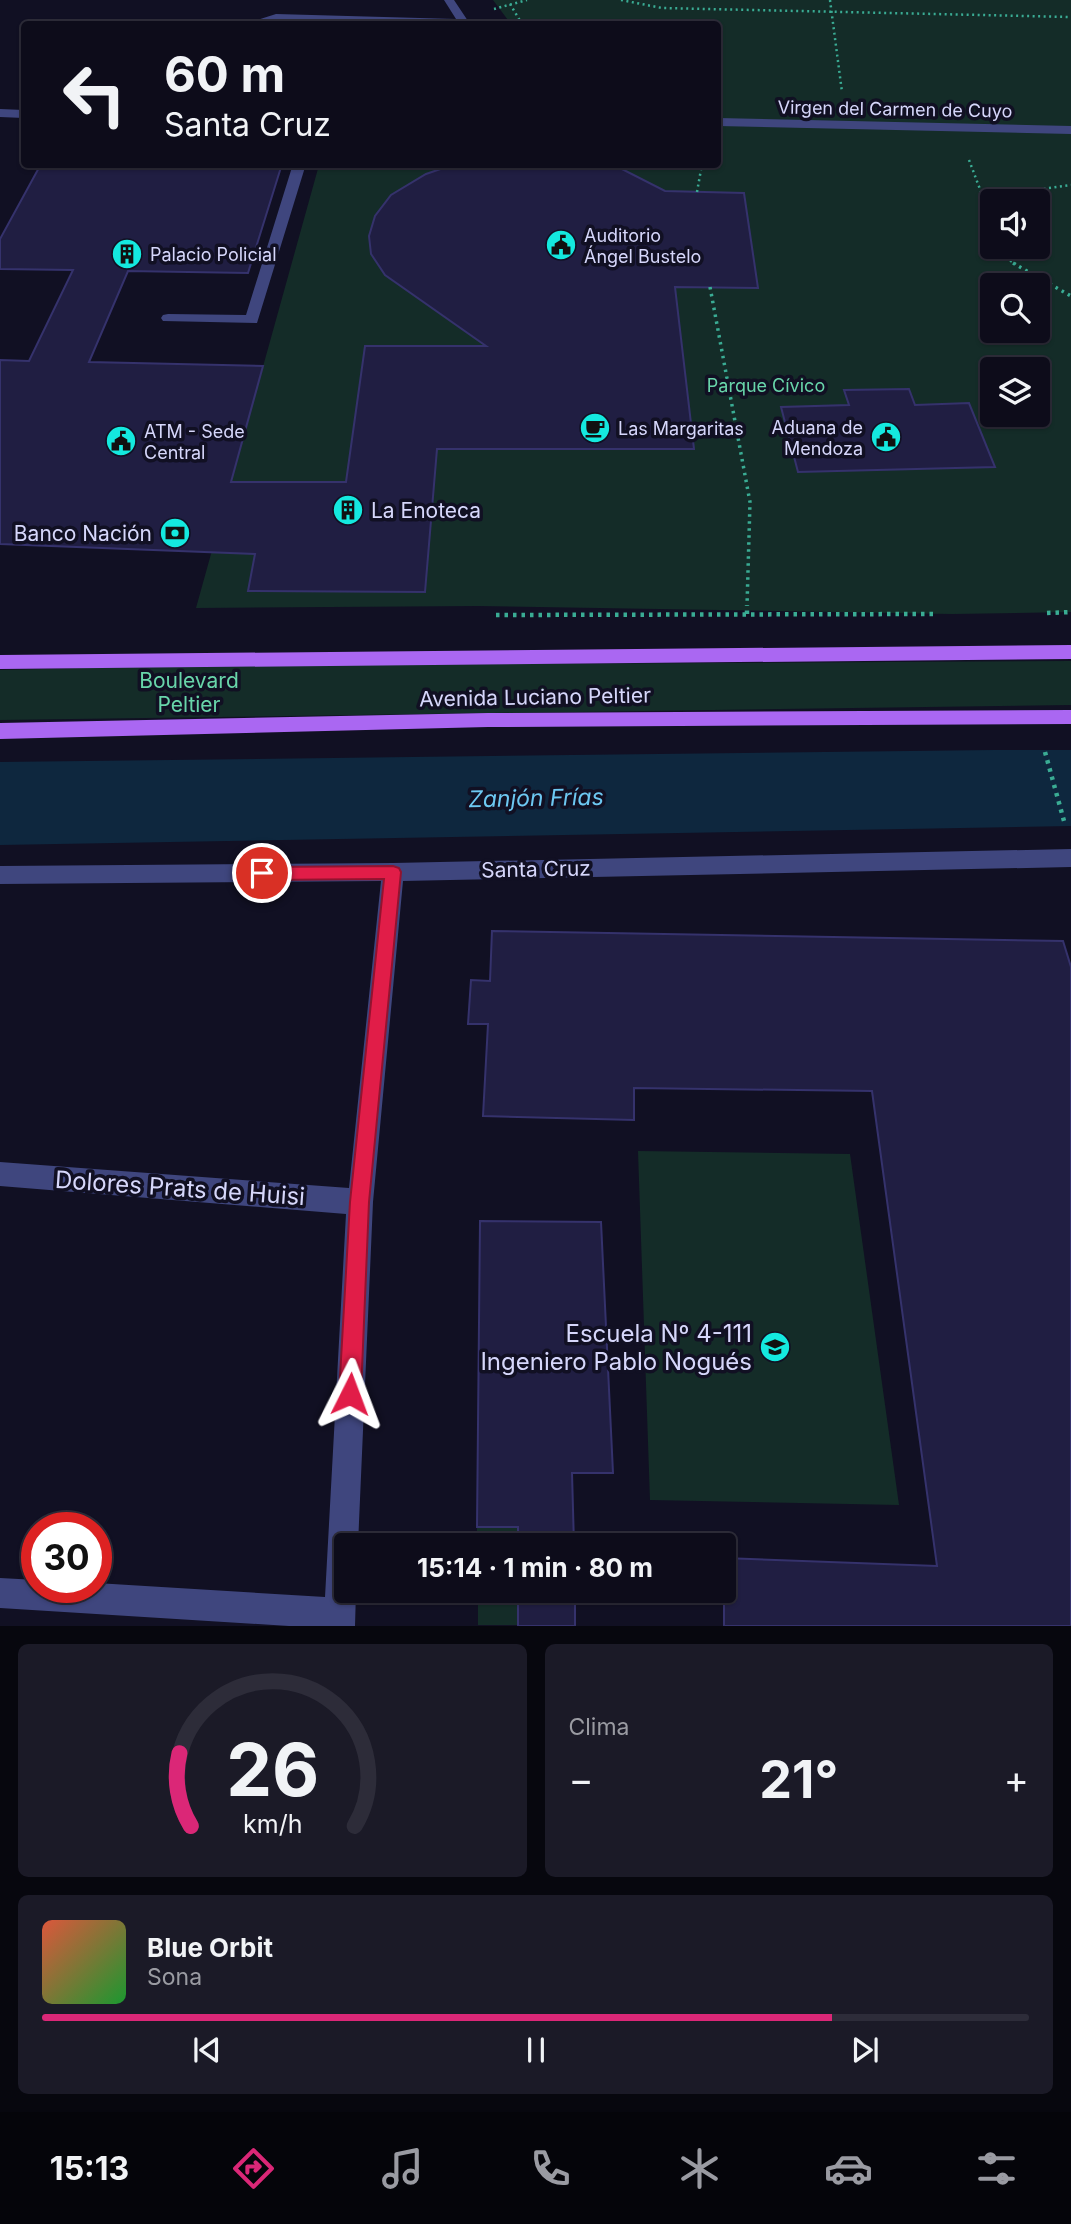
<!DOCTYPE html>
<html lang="es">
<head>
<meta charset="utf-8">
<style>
  :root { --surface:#0d0c1a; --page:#1b1a27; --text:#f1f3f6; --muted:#9a9ba2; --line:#2d2c39; --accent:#db2777 }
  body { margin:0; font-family:Inter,sans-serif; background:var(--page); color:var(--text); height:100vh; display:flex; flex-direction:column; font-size:26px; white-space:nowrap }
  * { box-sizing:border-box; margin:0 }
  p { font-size:23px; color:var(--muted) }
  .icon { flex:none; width:38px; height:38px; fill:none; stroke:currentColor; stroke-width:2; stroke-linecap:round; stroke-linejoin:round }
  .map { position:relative; height:1626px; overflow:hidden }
  .panel { display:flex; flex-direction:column; gap:18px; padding:18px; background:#07070e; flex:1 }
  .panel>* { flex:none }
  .top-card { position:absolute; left:21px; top:21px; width:700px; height:147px; border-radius:7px; box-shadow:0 2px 5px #0004,0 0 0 2px var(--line); background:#0d0c1a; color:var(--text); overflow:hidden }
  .controls { position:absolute; left:980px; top:189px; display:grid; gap:14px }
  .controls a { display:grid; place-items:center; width:70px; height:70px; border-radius:7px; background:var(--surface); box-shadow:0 2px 5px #0004,0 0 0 2px var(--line); font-size:35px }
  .speed { position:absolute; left:21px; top:1512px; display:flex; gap:14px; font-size:35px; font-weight:700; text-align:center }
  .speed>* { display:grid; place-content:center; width:91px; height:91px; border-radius:50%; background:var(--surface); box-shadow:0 2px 5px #0004,0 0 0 2px var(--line); line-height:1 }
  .speed .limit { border:10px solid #d22; background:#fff; color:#111 }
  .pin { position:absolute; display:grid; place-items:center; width:60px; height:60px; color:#fff; margin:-30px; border:4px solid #fff; border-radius:50%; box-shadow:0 2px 7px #0007 }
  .me { position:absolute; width:77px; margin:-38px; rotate:3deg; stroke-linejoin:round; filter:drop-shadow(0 0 5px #0008) }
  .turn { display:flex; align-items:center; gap:24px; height:147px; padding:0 28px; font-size:32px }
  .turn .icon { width:91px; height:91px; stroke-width:2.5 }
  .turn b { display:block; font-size:49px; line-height:60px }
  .big { font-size:52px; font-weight:700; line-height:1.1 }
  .panel .widget { flex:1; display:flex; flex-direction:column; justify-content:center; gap:10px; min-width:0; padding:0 24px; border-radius:10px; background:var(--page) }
  .panel .dial { align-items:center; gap:0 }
  .dial svg { height:182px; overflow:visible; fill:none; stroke:var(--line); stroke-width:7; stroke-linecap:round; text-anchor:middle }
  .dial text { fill:var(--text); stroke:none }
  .song { display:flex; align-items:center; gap:21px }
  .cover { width:84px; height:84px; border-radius:10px; background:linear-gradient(135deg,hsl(10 70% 55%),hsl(130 70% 35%)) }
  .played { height:7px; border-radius:4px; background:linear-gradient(90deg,var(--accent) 80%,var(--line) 80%) }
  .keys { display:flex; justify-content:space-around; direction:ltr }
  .heat { display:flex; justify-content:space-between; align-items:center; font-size:38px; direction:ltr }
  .panel .tiles { flex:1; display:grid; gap:18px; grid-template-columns:1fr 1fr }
  .widget:last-child { grid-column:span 2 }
  .trip { position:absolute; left:334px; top:1533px; width:402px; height:70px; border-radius:7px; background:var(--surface); box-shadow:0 2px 5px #0004,0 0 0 2px var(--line); font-weight:700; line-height:70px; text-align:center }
  .dock { display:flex; height:112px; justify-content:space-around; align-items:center; background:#05050a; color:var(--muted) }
  .dock .icon { width:49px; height:49px }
  .dock .on { color:var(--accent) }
  .dock b { font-size:32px; color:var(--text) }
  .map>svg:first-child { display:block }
</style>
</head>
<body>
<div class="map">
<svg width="1071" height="1626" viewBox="0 0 1071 1626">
  <rect width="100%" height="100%" fill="#111023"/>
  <g fill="#142c28" fill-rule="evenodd">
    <path d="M493 0H1071V612L952 614 478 606 196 608 319 165 718 164V24H511ZM992 201H1038V247H992ZM992 285H1038V331H992ZM992 369H1038V415H992Z"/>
    <polygon points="1071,661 1071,705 0,720 0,670 166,666"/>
    <polygon points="638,1151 850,1154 899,1505 650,1500"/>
    <rect x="477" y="1527" width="41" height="18"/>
    <rect x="478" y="1591" width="40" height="34"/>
  </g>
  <polygon fill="#0e273e" points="993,750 1071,750 1071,826 0,845 0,762"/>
  <g fill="#201e42" stroke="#35326c" stroke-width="2">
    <polygon points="41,164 282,164 248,273 128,271 89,362 263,366 231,482 346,482 365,346 486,346 385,275 371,254 369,236 375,216 391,195 426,174 455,164 606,164 618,167 665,191 744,193 758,288 675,287 694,449 437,449 425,592 248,591 255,554 0,544 0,360 29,361 73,270 0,269 0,239"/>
    <polygon points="909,389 915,405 969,403 995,467 798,472 781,407 849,405 844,390"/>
    <polygon points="492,931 1063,941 1071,967 1071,1626 724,1626 724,1558 937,1566 872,1091 634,1088 634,1120 483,1116 488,1024 468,1024 471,980 490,981"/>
    <polygon points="480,1221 601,1222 613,1473 572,1473 574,1545 518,1545 518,1527 477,1527"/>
    <rect x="518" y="1591" width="57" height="35"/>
  </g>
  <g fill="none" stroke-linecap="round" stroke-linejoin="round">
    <g stroke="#3aac94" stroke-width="2.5" stroke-dasharray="2 3.5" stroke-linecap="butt">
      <polyline points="621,0 662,8 1071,17"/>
      <polyline points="830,0 842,92"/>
      <polyline points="510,4 522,24"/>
      <polyline points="494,9 527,0"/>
      <polyline points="969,160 992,221"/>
      <polyline points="697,192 702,164"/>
      <polyline points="985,203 1019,192 1071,185"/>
      <polyline points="1002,247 1007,259 1016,264"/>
    </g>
    <g stroke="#3aac94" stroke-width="3.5" stroke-dasharray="2.5 4.5" stroke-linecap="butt">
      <polyline points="1013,263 1071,296"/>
      <polyline points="710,287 750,502 747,606"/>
    </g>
    <g stroke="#3aac94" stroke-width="4.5" stroke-dasharray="3.5 5" stroke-linecap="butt">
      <polyline points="1047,613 1071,612"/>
      <polyline points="747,614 747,605"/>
      <polyline points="496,615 934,614"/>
      <polyline points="1045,752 1064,821"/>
    </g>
    <g fill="#3f467e" fill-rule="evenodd">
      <polygon points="444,0 454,0 470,24 276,20 261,24 244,24 276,14 456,19"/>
      <polygon points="0,109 24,110 24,118 0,117"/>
      <polygon points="718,118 1071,126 1071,134 718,126"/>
      <polygon points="293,164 306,164 257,323 163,321 161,318 163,315 168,314 246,315"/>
      <polygon points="1071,849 1071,867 403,881 373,1202 358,1545 346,1545 346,1591 356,1591 355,1626 289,1626 0,1608 0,1578 37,1580 37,1587 96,1587 96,1583 325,1597 346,1214 0,1186 0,1162 349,1188 381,881 0,884 0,866 393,863"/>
    </g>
    <g fill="#aa67f2" fill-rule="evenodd">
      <polygon points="1071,645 1071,659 0,669 0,655"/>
      <polygon points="1071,710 1071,724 488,727 0,739 0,723 488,713"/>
    </g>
  </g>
  <polygon fill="#e11d48" stroke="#92132f" stroke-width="2" points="393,866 399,868 401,872 369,1202 361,1394 358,1401 350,1404 342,1401 339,1394 350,1202 384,879 262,880 256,878 254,873 256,869 262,867"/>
  <defs>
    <g id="civic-disc" transform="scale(1.575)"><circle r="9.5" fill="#14e9df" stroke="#111023"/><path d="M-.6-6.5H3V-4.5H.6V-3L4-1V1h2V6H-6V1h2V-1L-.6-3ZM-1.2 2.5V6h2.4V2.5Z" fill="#111"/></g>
    <g id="building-disc" transform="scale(1.575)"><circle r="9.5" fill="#14e9df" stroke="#111023"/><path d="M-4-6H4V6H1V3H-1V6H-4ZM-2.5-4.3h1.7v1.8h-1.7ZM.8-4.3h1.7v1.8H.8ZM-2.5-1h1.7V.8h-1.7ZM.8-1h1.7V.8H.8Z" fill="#111"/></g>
    <g id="cafe-disc" transform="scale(1.575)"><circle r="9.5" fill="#14e9df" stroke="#111023"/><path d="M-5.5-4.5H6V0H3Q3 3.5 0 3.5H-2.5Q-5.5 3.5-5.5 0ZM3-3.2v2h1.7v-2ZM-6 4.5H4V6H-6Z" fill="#111"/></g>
    <g id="bank-disc" transform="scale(1.575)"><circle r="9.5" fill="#14e9df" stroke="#111023"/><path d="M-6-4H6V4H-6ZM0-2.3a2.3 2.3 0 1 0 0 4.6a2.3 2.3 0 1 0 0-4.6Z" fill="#111"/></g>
    <g id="school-disc" transform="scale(1.575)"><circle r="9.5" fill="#14e9df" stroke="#111023"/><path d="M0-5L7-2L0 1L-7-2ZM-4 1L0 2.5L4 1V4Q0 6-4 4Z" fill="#111"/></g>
  </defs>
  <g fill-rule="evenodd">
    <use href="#civic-disc" x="561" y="245"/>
    <use href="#building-disc" x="127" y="254"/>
    <use href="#cafe-disc" x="595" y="428"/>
    <use href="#civic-disc" x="886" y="437"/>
    <use href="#civic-disc" x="121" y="441"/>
    <use href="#building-disc" x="348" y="510"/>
    <use href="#bank-disc" x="175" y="533"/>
    <use href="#school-disc" x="775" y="1347"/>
  </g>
  <g text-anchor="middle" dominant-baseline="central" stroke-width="7" stroke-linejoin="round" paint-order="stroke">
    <g font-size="18" fill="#d6d7fb" stroke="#111023">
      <text transform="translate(895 109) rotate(1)">Virgen del Carmen de Cuyo</text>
    </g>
    <g font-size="18" fill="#d6d7fb" stroke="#111023" text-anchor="start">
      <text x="584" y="235">Auditorio<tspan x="584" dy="21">Ángel Bustelo</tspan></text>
      <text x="150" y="254">Palacio Policial</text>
      <text x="863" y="427" text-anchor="end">Aduana de<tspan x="863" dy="21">Mendoza</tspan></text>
      <text x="618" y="428">Las Margaritas</text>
      <text x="144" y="431">ATM - Sede<tspan x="144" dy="21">Central</tspan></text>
    </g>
    <g font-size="18" fill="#68d5aa" stroke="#111023">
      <text x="766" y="385">Parque Cívico</text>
    </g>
    <g font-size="21" fill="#d6d7fb" stroke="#111023" text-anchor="start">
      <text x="371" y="510">La Enoteca</text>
      <text x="152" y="533" text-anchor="end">Banco Nación</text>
    </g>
    <g font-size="21" fill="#68d5aa" stroke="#111023">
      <text x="189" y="680">Boulevard<tspan x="189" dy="24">Peltier</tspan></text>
    </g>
    <g font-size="21" fill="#d6d7fb" stroke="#111023">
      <text transform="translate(535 697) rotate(-1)">Avenida Luciano Peltier</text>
      <text transform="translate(536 869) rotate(-1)">Santa Cruz</text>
    </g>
    <g font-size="23" font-style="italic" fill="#6dc8f2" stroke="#111023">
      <text transform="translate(536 798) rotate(-1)">Zanjón Frías</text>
    </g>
    <g font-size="24" fill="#d6d7fb" stroke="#111023">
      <text transform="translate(180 1188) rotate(4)">Dolores Prats de Huisi</text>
    </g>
    <g font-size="24" fill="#d6d7fb" stroke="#111023" text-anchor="end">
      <text x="752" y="1333">Escuela Nº 4-111<tspan x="752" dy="28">Ingeniero Pablo Nogués</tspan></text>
    </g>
  </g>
</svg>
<div class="controls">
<a><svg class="icon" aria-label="sound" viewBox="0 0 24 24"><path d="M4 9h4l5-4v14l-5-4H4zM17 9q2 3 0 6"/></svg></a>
<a><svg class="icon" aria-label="search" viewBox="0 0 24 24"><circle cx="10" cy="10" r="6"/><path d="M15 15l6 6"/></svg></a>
<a><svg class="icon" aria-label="layers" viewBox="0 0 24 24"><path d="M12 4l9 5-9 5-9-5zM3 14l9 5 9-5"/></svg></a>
</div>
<div class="speed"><div class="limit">30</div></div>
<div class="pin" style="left:262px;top:873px;background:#d93025"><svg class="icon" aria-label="arrive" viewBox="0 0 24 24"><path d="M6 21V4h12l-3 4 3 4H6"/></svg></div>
<svg class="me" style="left:350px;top:1394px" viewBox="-20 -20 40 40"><path d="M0-17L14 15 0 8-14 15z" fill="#e11d48" stroke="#fff" stroke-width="4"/></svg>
<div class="trip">15:14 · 1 min · 80 m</div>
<div class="top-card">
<div class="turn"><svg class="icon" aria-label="left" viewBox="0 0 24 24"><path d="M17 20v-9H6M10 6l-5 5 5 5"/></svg><div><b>60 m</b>Santa Cruz</div></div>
</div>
</div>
<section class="panel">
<div class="tiles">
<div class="widget dial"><svg viewBox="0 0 100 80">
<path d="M14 69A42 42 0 1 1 86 69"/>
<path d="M14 69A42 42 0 0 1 9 37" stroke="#db2777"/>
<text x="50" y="56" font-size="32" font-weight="700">26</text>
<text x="50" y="72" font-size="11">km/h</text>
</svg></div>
<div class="widget"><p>Clima</p>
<div class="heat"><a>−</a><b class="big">21°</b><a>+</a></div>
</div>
<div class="widget">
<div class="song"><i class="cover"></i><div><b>Blue Orbit</b><p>Sona</p></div></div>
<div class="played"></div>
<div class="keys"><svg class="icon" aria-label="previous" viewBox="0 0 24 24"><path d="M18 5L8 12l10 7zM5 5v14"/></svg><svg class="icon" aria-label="pause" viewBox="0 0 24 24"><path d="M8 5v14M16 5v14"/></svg><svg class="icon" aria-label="next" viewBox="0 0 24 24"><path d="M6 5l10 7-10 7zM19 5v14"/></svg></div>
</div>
</div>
</section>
<nav class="dock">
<b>15:13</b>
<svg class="icon on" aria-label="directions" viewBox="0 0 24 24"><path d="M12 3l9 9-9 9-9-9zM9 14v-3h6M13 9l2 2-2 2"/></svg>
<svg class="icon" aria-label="music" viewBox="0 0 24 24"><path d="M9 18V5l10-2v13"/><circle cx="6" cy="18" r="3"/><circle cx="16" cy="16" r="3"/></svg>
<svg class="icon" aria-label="phone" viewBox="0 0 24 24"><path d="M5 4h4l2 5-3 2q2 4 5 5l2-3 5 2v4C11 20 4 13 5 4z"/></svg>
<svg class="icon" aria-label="climate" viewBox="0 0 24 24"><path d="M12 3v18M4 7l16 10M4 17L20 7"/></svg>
<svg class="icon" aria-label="car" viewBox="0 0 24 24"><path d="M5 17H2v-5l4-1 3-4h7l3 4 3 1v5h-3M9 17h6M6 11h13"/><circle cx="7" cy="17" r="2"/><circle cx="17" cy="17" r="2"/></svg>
<svg class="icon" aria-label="filters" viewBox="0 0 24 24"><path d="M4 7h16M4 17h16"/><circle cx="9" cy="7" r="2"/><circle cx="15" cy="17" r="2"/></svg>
</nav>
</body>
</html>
